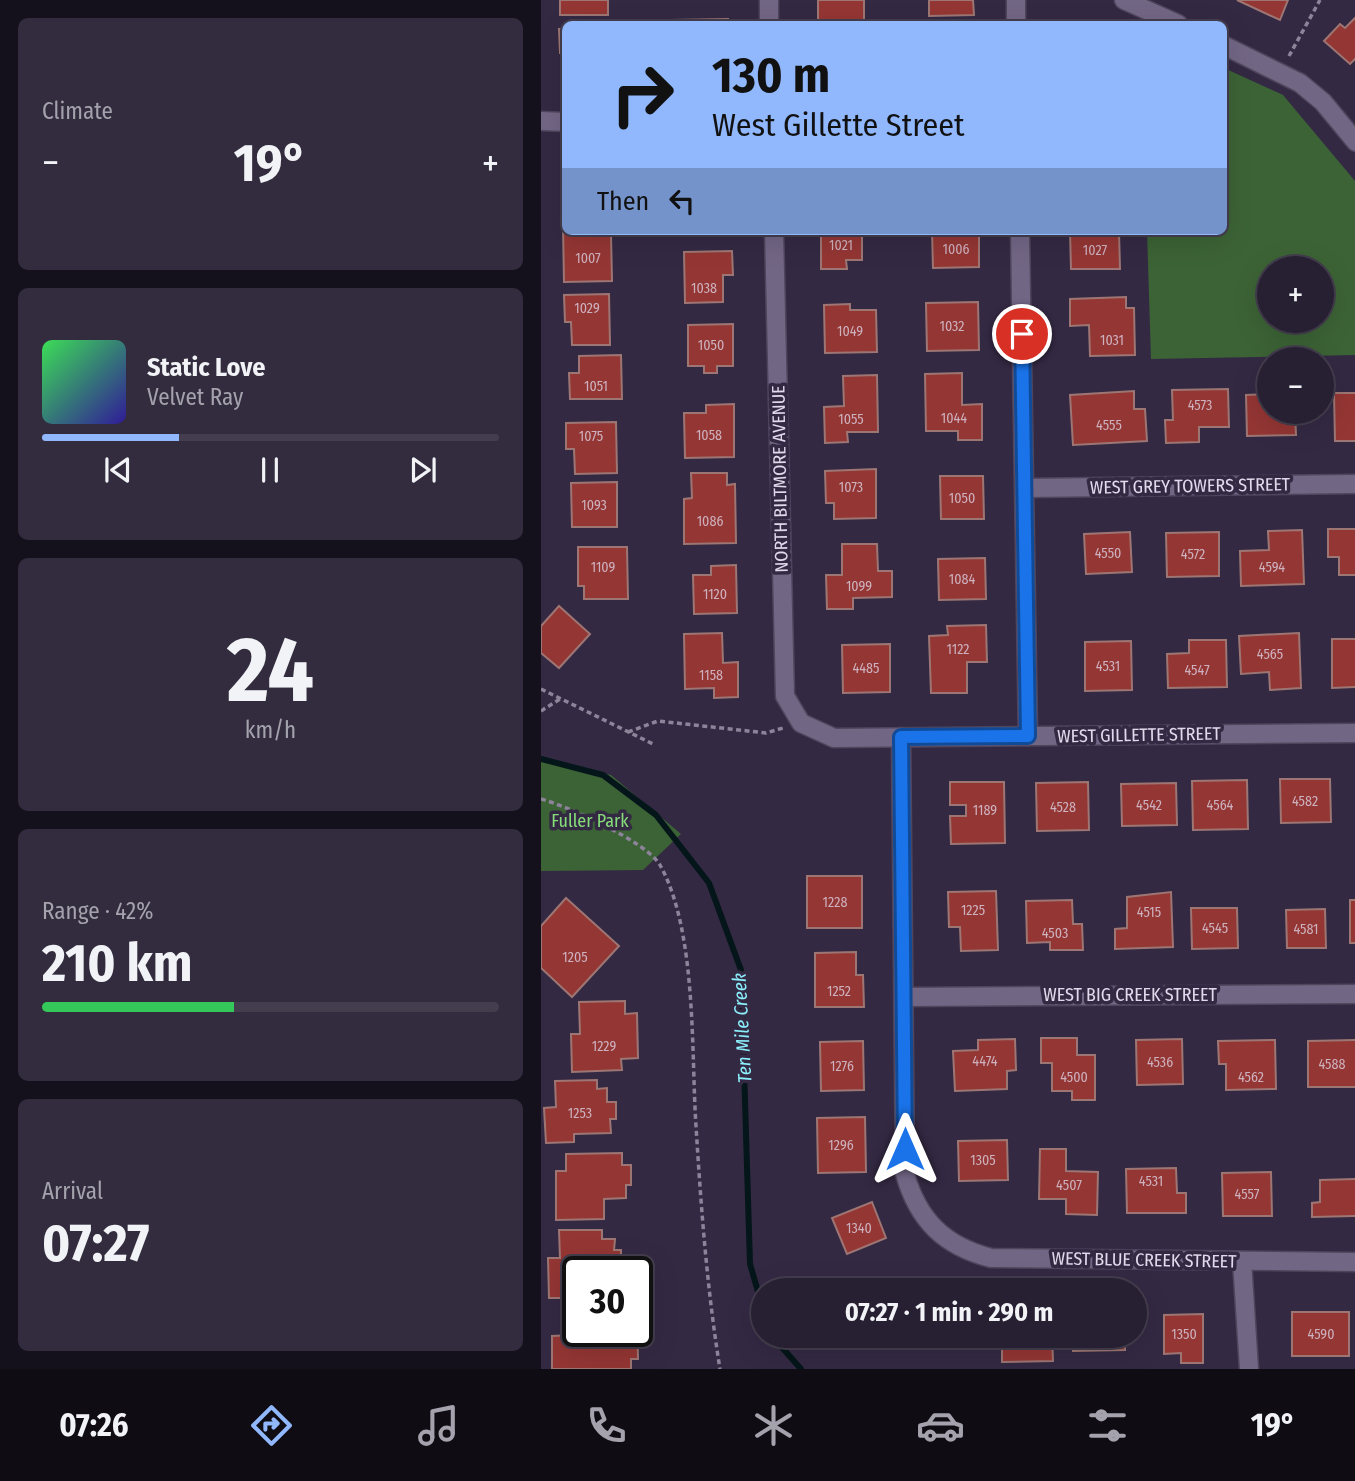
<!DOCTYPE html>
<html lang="en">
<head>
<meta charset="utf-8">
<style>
  :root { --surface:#271f32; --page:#332c3e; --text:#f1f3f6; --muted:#a4a2ac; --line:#433d4d; --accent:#91b8fd }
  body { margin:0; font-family:"Fira Sans Condensed",sans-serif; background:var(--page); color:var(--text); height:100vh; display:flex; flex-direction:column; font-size:26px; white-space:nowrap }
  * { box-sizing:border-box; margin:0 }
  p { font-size:23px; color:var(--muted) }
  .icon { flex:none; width:38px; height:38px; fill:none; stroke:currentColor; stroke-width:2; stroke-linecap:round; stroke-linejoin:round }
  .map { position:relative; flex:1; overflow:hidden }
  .drawer { display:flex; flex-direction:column; gap:18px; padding:18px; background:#15111c; width:541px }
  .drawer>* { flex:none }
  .hud { position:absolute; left:21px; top:21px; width:665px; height:214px; border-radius:10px; box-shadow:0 7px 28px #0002,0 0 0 2px var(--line); background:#91b8fd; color:#111; overflow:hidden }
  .tools { position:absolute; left:716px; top:256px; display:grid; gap:14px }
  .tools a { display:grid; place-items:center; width:77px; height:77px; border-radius:50%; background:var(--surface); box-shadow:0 7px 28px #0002,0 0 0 2px var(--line); font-size:35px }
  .speed { position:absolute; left:21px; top:1256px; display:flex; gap:14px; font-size:35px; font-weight:700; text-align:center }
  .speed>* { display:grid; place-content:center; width:91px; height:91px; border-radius:50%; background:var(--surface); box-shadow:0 7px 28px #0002,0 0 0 2px var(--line); line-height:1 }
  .speed .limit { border:4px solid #111; border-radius:10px; background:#fff; color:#111 }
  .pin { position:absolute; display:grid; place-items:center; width:60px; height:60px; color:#fff; margin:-30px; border:4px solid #fff; border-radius:50%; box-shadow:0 2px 7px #0007 }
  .me { position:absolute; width:77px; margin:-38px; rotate:0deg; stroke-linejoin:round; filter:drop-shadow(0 0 5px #0008) }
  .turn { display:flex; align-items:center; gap:24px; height:147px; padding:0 35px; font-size:32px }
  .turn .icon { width:91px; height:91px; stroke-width:2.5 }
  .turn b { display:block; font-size:49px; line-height:60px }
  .then { display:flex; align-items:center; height:66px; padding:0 35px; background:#0003; gap:14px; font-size:26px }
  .big { font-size:52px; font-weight:700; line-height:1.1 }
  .drawer .tile { flex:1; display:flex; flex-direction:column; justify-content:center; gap:10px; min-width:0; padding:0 24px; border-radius:10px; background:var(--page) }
  .drawer .dial { align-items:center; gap:0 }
  .dial b { font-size:91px; line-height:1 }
  .song { display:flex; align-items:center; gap:21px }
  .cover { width:84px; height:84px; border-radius:10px; background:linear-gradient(135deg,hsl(130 70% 55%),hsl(250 70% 35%)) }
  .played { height:7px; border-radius:4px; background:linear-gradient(90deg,var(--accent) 30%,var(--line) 30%) }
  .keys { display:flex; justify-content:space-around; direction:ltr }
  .heat { display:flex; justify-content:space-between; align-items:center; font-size:38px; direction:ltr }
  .charge { height:10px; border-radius:5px; background:linear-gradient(90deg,#34c759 42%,var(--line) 0) }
  .trip { position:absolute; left:210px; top:1278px; width:396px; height:70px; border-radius:35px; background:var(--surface); box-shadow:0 7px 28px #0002,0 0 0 2px var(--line); font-weight:700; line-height:70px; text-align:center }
  .tab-bar { display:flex; height:112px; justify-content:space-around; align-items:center; background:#100c14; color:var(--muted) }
  .tab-bar .icon { width:49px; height:49px }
  .tab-bar .active { color:var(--accent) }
  .tab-bar b { font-size:32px; color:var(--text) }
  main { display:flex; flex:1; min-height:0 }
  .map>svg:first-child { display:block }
</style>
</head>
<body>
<main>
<section class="drawer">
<div class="tile"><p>Climate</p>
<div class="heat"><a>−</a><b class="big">19°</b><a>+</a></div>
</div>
<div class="tile">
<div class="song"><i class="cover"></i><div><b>Static Love</b><p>Velvet Ray</p></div></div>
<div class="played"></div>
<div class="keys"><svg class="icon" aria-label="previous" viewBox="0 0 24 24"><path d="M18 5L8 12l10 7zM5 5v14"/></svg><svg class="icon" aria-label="pause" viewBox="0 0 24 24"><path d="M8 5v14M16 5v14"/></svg><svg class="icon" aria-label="next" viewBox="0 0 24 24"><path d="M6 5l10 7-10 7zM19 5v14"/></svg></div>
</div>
<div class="tile dial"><b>24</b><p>km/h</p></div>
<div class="tile"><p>Range · 42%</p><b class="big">210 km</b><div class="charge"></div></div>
<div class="tile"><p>Arrival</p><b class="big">07:27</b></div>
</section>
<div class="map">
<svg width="815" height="1369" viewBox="0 0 815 1369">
  <rect width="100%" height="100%" fill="#342943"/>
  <g fill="#3c6336" fill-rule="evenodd">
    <path d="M683 68 742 95 814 181V355L610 359 606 231H682ZM728 268H780V320H728Z"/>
    <polygon points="0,760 70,775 140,834 102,870 0,871"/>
  </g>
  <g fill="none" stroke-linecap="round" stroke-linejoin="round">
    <g stroke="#041619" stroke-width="6">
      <polyline points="0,759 62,775 115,815 168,883 200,970 209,1264 222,1309"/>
      <polyline points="230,1335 260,1369"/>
    </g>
  </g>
  <g fill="#943634" stroke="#9d7673" stroke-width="2">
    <rect x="19" y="0" width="48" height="15"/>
    <rect x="277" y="0" width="46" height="24"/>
    <polygon points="388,0 432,0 433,15 388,16"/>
    <polygon points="696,0 747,0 739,20"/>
    <polygon points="815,17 815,58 809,64 783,41 799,24 804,28"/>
    <polygon points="187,19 187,24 130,24 130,20"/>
    <polygon points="18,29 24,29 24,53 19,53"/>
    <polygon points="21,166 24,166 24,213 22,213"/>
    <polygon points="22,226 24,231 70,234 71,281 23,282"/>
    <polygon points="280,231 321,231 321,260 305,260 306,269 280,269"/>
    <polygon points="391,231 438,231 438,267 392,268"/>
    <polygon points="529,231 578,231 579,269 530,269"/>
    <polygon points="191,251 192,275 182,275 182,302 144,303 143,252"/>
    <polygon points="68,294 69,345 31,345 30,322 24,322 23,295"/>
    <polygon points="585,297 585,308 593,308 594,355 549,356 548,325 529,326 529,299"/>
    <polygon points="437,302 438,350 386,351 385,303"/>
    <polygon points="309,304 309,310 335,310 336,352 284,353 283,305"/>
    <polygon points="192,324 192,366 176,366 176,373 163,373 163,366 147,366 147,325"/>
    <polygon points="80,355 81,399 29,399 28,373 38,373 38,356"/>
    <polygon points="421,373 421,405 441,404 441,440 417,440 417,431 385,431 384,374"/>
    <polygon points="336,375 337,432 306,432 307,442 284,443 283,407 303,406 302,376"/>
    <polygon points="687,389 688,427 658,427 658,442 625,443 624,420 632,420 631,390"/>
    <polygon points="593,391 593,409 604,409 606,441 532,445 529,395"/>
    <polygon points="793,393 815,393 815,441 794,441"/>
    <polygon points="728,394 728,411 754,411 755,435 706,436 705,395"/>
    <polygon points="193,404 193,457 144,458 143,413 165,413 165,405"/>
    <polygon points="75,422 76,473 34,474 33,449 25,449 25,423"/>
    <polygon points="335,469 335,518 293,519 293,503 285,503 284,471"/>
    <polygon points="150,473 186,473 186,485 194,484 195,543 143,544 143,499 151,498"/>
    <polygon points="399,476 442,476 443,519 400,519"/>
    <polygon points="76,482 76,527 31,527 30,483"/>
    <polygon points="787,529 815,529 815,575 798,575 798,557 787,557"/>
    <polygon points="761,530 763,584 700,586 699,551 728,550 727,531"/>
    <polygon points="589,532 591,572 545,574 543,534"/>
    <polygon points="678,532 678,576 626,577 625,533"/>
    <polygon points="301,544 336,544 337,571 351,571 351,597 312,598 312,609 286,609 285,575 301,575"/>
    <polygon points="37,547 86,547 87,599 43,599 43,586 37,586"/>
    <polygon points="444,558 445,599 398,600 397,559"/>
    <polygon points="195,565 196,613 153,614 152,575 170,575 170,566"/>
    <polygon points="18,606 49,634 18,668 0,653 0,626"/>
    <polygon points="445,625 446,662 426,662 426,693 390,693 388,636 407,635 406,626"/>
    <polygon points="181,633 182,663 197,662 197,697 173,698 173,688 144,689 143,634"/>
    <polygon points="758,633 760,688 729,690 728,672 700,674 698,636"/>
    <polygon points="791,639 815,639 815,687 791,688"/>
    <polygon points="648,640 685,640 686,687 627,688 626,654 648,653"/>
    <polygon points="590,641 591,690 544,691 544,642"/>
    <polygon points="349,644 349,692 302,693 301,645"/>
    <polygon points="739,779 789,779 790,822 740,823"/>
    <polygon points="706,780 707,829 652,830 651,781"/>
    <polygon points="409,782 463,782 464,843 410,844 409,816 425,816 425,805 409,805"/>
    <polygon points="547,782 548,830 496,831 495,783"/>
    <polygon points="635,783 636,825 581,826 580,784"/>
    <rect x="266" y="876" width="55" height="52"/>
    <polygon points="455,891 457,950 420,951 419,927 408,927 407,892"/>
    <polygon points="630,892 632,947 574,949 574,929 586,928 586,897"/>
    <polygon points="25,898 78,946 31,997 0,968 0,926"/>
    <polygon points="531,900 532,924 541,924 542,950 509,950 509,942 486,943 485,901"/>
    <rect x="809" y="900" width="6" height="43"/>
    <polygon points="650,908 696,908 697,948 651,949"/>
    <polygon points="784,909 785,948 746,948 745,910"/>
    <polygon points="315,952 315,975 322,975 323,1007 274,1007 274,953"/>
    <polygon points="84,1001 84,1014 96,1013 97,1058 80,1059 81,1070 31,1072 30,1034 39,1034 38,1002"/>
    <polygon points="500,1038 536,1038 536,1055 554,1055 554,1100 531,1100 531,1091 511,1091 511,1063 500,1063"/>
    <polygon points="474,1039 475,1070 466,1071 466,1089 414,1091 412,1051 437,1050 437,1040"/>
    <polygon points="641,1039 642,1084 596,1085 595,1040"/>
    <polygon points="734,1040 735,1089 685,1090 685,1064 678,1064 677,1041"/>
    <polygon points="815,1040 815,1087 767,1087 767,1041"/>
    <polygon points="322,1041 323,1090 280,1091 279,1042"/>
    <polygon points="56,1080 56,1089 66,1088 66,1102 75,1102 75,1119 69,1119 70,1133 33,1134 33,1142 5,1143 3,1108 15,1107 14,1081"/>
    <polygon points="324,1117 325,1172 277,1173 276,1118"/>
    <polygon points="466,1140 467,1180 418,1181 417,1141"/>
    <polygon points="499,1149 525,1149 525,1171 557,1172 556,1215 525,1214 525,1199 498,1199"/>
    <polygon points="81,1153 81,1165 90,1165 90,1185 85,1185 85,1198 63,1199 63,1219 15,1220 15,1171 25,1171 25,1154"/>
    <polygon points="635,1168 636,1193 645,1193 645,1213 586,1213 585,1169"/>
    <polygon points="730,1172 731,1216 682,1216 681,1173"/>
    <polygon points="815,1179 815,1216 771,1217 771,1203 779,1202 779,1180"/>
    <polygon points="331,1202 345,1238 306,1254 291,1218"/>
    <polygon points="18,1230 61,1230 61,1239 74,1239 73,1250 80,1250 80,1268 75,1268 75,1272 37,1272 37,1298 8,1298 7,1258 19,1258"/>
    <polygon points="96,1309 97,1359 90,1359 90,1369 11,1369 11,1336 96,1332"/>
    <rect x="751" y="1312" width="57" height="44"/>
    <polygon points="662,1314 662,1363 640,1363 640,1353 623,1354 623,1315"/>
    <polygon points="461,1335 511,1335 512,1361 461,1362"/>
    <polygon points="532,1335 584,1335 584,1350 532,1351"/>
  </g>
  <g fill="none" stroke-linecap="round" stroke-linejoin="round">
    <g stroke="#4f455c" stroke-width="21">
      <g id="minor">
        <polyline points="228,0 228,24"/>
        <polyline points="475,0 475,24"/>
        <polyline points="583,0 637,24"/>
        <polyline points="682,45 759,83 782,102 815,142"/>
        <polyline points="0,121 24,122"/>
        <polyline points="233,231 244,696 260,723 293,738 815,733"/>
        <polyline points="479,231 487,736"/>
        <polyline points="485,488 815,484"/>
        <path d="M360 737 364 1174C377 1220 403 1246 450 1258L815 1262"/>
        <polyline points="363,997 815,994"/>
        <polyline points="701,1261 708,1369"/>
      </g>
    </g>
    <g stroke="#8d849a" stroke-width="3.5" stroke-dasharray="5 3.5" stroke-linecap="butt">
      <polyline points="748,56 779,0"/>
      <polyline points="0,689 112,744"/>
      <polyline points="0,711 19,699"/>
      <polyline points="87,732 117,721 225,733 242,728"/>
      <path d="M0 799C26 806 106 842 119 865 156 931 150 1051 155 1126 160 1207 166 1289 179 1369"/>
    </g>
    <use href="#minor" stroke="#726685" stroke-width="18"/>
  </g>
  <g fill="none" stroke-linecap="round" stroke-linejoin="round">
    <g stroke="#114b97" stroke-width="18">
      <polyline id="route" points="364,1149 360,737 487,736 481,334"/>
    </g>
    <use href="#route" stroke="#1a73e8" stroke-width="12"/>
  </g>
  <g text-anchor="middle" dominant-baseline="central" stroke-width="7" stroke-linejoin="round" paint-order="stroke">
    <g font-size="14" fill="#ceb1be">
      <text x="300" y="245">1021</text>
      <text x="415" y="249">1006</text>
      <text x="554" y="250">1027</text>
      <text x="47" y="258">1007</text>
      <text x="163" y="288">1038</text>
      <text x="46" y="308">1029</text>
      <text x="411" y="326">1032</text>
      <text x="309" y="331">1049</text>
      <text x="571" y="340">1031</text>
      <text x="170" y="345">1050</text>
      <text x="55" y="386">1051</text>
      <text x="659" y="405">4573</text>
      <text x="413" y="418">1044</text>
      <text x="310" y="419">1055</text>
      <text x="568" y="425">4555</text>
      <text x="168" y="435">1058</text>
      <text x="50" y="436">1075</text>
      <text x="310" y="487">1073</text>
      <text x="421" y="498">1050</text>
      <text x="53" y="505">1093</text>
      <text x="169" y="521">1086</text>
      <text x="567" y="553">4550</text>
      <text x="652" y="554">4572</text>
      <text x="62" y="567">1109</text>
      <text x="731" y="567">4594</text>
      <text x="421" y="579">1084</text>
      <text x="318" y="586">1099</text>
      <text x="174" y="594">1120</text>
      <text x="417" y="649">1122</text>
      <text x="729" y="654">4565</text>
      <text x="567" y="666">4531</text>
      <text x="325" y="668">4485</text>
      <text x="656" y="670">4547</text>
      <text x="170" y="675">1158</text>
      <text x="764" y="801">4582</text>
      <text x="608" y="805">4542</text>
      <text x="679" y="805">4564</text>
      <text x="522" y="807">4528</text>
      <text x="444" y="810">1189</text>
      <text x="294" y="902">1228</text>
      <text x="432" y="910">1225</text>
      <text x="608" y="912">4515</text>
      <text x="674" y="928">4545</text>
      <text x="765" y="929">4581</text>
      <text x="514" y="933">4503</text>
      <text x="34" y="957">1205</text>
      <text x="298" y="991">1252</text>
      <text x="63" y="1046">1229</text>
      <text x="444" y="1061">4474</text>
      <text x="619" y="1062">4536</text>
      <text x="791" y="1064">4588</text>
      <text x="301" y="1066">1276</text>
      <text x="533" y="1077">4500</text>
      <text x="710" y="1077">4562</text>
      <text x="39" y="1113">1253</text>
      <text x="300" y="1145">1296</text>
      <text x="442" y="1160">1305</text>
      <text x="610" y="1181">4531</text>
      <text x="528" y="1185">4507</text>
      <text x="706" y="1194">4557</text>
      <text x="318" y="1228">1340</text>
      <text x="643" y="1334">1350</text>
      <text x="780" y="1334">4590</text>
    </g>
    <g font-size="18" fill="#e1daec" stroke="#342943">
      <text transform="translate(239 479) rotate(-91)">NORTH BILTMORE AVENUE</text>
      <text transform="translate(649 486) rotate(-1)">WEST GREY TOWERS STREET</text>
      <text transform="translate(598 735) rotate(-1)">WEST GILLETTE STREET</text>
      <text x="589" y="995">WEST BIG CREEK STREET</text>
      <text transform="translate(603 1260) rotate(1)">WEST BLUE CREEK STREET</text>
    </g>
    <g font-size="18" fill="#85dc79" stroke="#342943">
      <text x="49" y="821">Fuller Park</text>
    </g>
    <g font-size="19" font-style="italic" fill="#8ceffc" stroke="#342943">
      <text transform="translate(201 1028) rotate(-93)">Ten Mile Creek</text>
    </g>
  </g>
</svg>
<div class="tools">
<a>+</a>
<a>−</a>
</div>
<div class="speed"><div class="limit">30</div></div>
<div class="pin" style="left:481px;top:334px;background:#d93025"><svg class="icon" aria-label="arrive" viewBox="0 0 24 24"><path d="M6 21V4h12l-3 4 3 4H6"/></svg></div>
<svg class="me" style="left:364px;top:1149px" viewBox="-20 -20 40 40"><path d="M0-17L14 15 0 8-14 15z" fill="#1a73e8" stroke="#fff" stroke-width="4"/></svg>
<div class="trip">07:27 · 1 min · 290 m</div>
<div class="hud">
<div class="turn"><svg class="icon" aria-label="right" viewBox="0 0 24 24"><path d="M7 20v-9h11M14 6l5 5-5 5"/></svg><div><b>130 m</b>West Gillette Street</div></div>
<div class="then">Then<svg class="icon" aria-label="left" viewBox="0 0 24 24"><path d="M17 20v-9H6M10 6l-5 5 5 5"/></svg></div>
</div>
</div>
</main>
<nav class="tab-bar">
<b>07:26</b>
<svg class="icon active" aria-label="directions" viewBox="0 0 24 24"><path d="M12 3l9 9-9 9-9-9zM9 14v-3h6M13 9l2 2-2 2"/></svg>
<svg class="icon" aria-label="music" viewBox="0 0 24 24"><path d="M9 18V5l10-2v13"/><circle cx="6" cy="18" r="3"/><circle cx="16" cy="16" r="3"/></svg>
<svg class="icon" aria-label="phone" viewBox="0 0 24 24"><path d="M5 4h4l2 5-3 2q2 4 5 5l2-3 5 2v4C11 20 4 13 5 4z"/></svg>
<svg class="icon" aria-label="climate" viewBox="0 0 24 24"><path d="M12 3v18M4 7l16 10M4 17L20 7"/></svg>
<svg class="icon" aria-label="car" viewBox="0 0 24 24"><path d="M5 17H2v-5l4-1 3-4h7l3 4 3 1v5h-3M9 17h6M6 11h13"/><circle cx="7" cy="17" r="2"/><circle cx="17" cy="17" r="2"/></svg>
<svg class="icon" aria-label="filters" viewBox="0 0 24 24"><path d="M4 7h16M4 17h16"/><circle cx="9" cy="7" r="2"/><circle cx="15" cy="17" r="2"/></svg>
<b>19°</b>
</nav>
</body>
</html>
